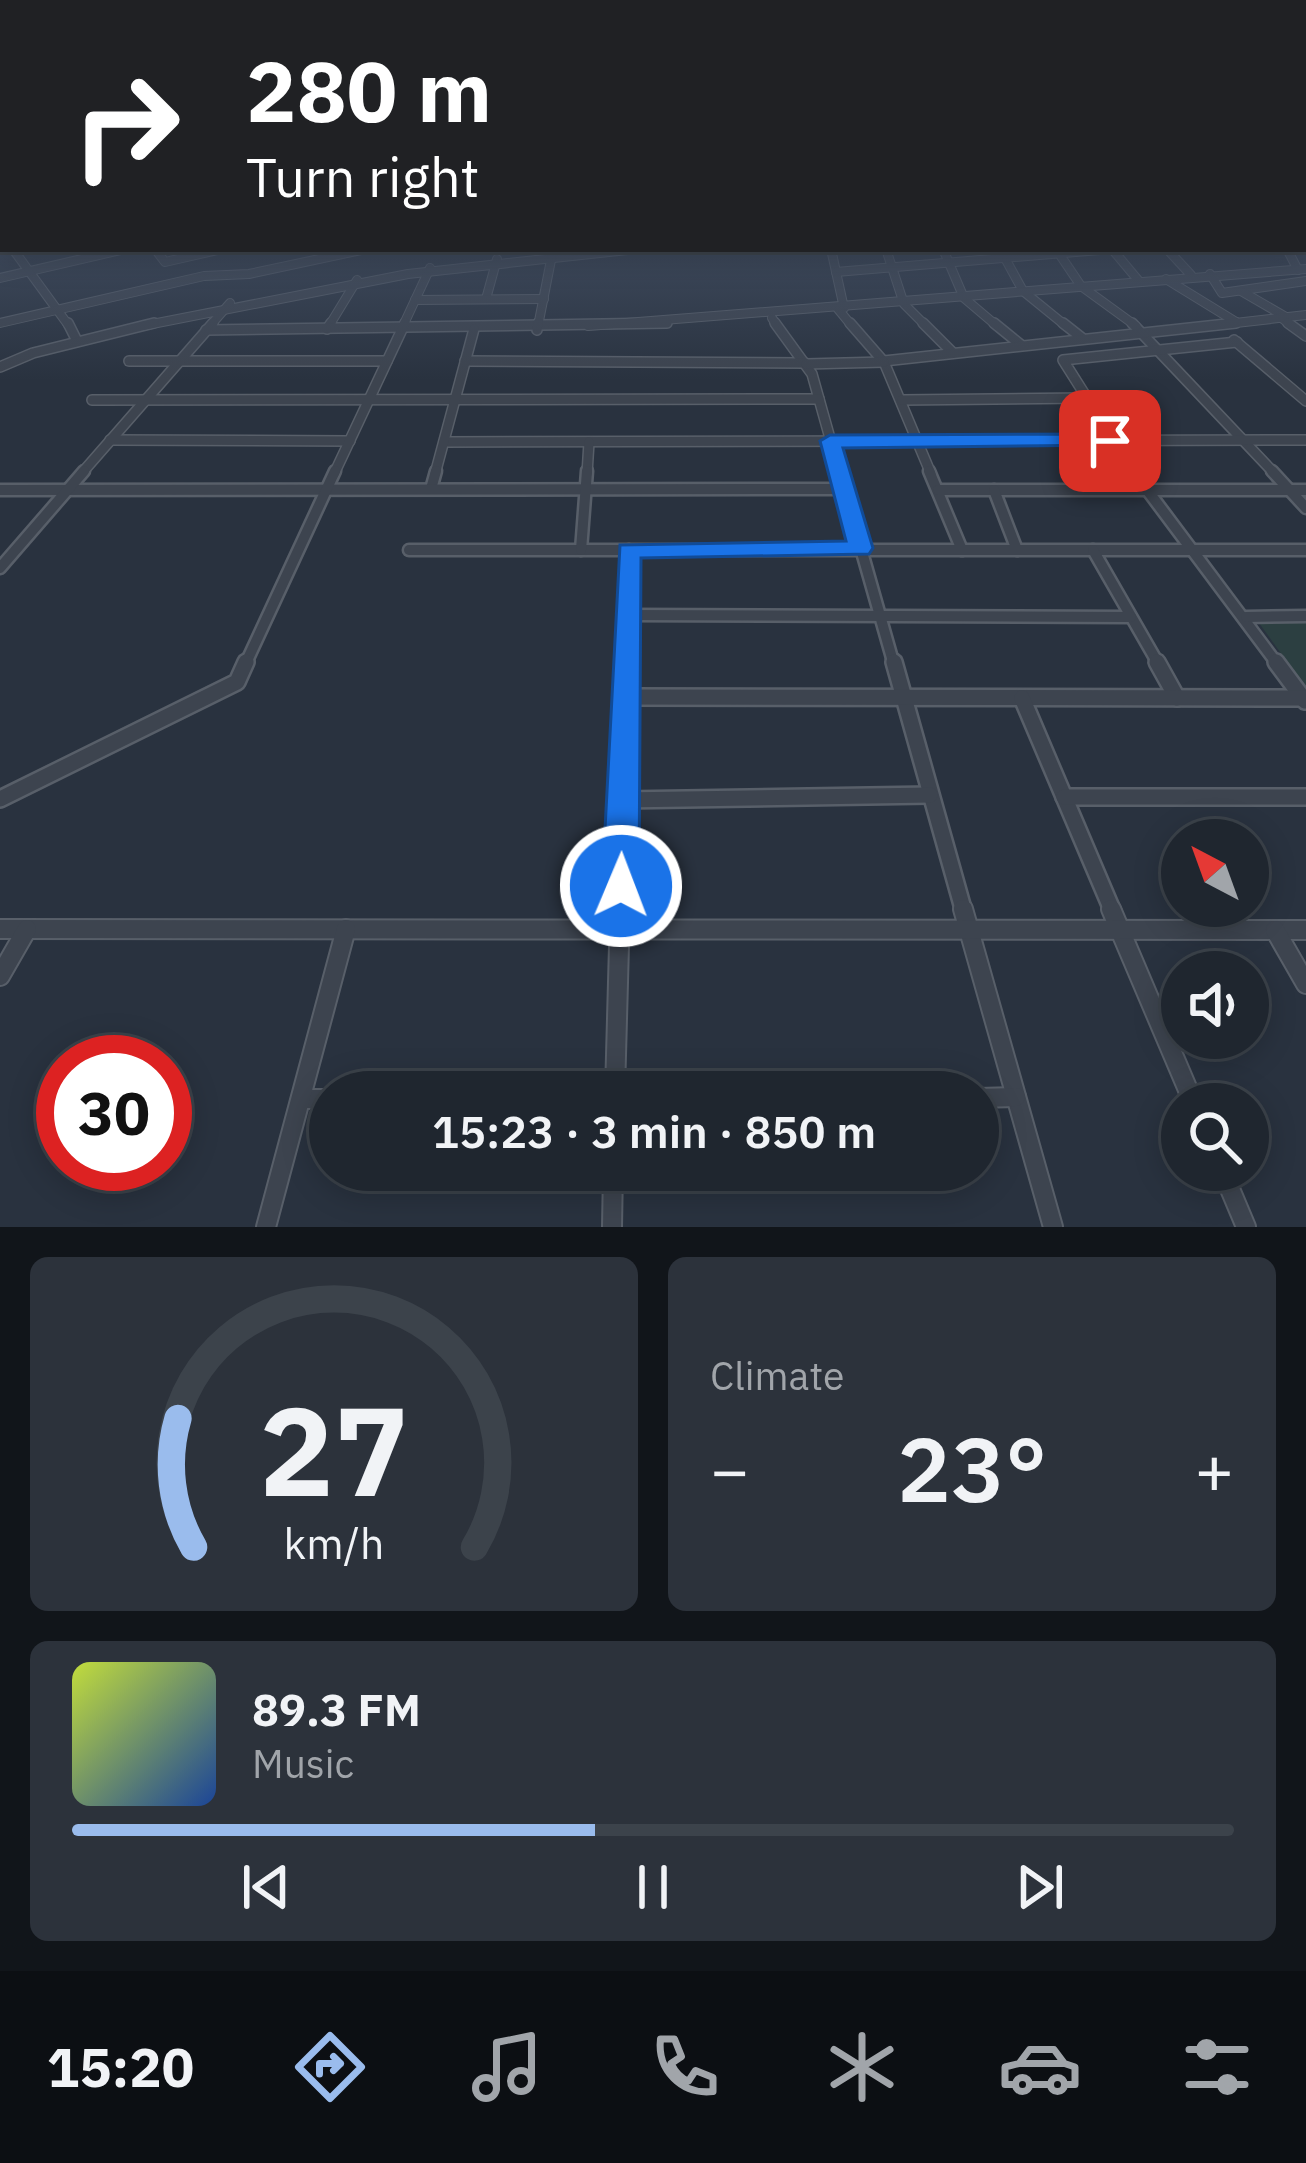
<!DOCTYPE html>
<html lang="en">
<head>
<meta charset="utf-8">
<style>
  :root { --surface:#1f262f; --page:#2c323b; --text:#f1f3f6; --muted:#a1a5aa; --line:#3c434b; --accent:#9abced }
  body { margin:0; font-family:"IBM Plex Sans",sans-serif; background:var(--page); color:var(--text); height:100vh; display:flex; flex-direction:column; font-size:45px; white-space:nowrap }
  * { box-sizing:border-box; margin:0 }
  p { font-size:39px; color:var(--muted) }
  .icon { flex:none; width:66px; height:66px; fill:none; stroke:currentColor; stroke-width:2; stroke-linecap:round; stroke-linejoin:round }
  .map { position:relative; height:1227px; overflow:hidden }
  .panel { display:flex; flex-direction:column; gap:30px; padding:30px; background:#11151a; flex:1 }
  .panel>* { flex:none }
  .banner { position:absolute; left:0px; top:0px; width:1308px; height:252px; box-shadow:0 6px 30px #0003,0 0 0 3px var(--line); background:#202124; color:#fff; overflow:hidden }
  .needle { width:78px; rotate:319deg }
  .controls { position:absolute; left:1161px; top:819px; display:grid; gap:24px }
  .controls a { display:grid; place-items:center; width:108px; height:108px; border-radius:50%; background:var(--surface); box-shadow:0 6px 30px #0003,0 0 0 3px var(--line); font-size:60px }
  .speed { position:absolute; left:36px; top:1035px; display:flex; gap:24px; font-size:60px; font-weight:700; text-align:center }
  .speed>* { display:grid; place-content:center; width:156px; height:156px; border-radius:50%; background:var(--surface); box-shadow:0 6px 30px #0003,0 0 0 3px var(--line); line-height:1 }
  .speed .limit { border:18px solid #d22; background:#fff; color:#111 }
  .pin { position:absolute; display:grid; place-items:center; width:102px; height:102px; color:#fff; margin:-51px; border-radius:24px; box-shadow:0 6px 18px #0006 }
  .me { position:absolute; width:132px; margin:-66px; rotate:1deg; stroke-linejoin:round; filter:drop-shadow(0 0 9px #0008) }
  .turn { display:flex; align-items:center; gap:42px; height:252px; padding:0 48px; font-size:54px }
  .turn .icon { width:156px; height:156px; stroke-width:2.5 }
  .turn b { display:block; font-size:84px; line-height:102px }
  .big { font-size:90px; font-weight:600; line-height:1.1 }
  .panel .tile { flex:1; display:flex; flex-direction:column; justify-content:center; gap:18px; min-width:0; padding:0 42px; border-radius:18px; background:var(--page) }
  .panel .dial { align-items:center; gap:0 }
  .dial svg { height:312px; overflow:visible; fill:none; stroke:var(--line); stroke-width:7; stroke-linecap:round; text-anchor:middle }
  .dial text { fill:var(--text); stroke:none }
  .song { display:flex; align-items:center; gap:36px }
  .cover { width:144px; height:144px; border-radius:18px; background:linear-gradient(135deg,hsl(70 70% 55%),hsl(220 70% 35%)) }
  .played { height:12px; border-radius:6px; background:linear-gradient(90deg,var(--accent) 45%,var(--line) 45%) }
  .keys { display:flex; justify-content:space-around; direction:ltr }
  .heat { display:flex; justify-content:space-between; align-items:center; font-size:66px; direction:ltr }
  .panel .tiles { flex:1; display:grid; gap:30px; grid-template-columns:1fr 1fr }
  .tile:last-child { grid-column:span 2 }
  .trip { position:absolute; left:309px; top:1071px; width:690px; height:120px; border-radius:60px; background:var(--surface); box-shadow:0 6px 30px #0003,0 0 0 3px var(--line); font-weight:600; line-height:120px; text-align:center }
  .tab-bar { display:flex; height:192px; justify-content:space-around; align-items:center; background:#0c0f13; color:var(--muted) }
  .tab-bar .icon { width:84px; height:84px }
  .tab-bar .selected { color:var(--accent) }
  .tab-bar b { font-size:54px; color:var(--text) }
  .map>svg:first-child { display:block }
</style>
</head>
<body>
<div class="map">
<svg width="1306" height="1227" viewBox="0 0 1306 1227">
  <rect width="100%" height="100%" fill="#29323f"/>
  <polygon fill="#2c3f41" points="1306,622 1306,688 1259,623"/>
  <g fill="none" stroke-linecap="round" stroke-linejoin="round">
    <g stroke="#585f69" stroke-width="10">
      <g id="minor-far4">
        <polyline points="25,249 15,252 69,326"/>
        <polyline points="155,249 165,262 222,249"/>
        <polyline points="831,249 844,308"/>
        <polyline points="886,249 904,304 926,326"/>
        <polyline points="943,249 964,298 997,326"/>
        <polyline points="1000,249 1023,291 1066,326"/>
        <polyline points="1056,249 1081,286 1136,326"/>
        <polyline points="1167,249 1191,275"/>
        <polyline points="1287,249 1298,270"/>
        <polyline points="836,272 1112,249 1138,280"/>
        <polyline points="1210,274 1222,293 1306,281"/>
        <polyline points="0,278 125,249"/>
        <polyline points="1166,279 1236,322"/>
        <polyline points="1241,291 1286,317"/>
        <polyline points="486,299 497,259"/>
        <polyline points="415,300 544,299"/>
        <polyline points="838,309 852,326"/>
        <polyline points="772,318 777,326"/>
        <polyline points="1283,319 1292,326"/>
        <polyline points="0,323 204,276 249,274 366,249"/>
        <polyline points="142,326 408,274 637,249"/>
        <polyline points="210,326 230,303"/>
        <polyline points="329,326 357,280"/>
        <polyline points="403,326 430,268"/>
        <polyline points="538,326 552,255"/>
        <polyline points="588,326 1306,269"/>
        <polyline points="1209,326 1306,315"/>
      </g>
    </g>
    <g stroke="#585f69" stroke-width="12">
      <g id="minor-far3">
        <polyline points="68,323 77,341"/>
        <polyline points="775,323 812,374 840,474"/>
        <polyline points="850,323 884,362 931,474"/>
        <polyline points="923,323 953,353"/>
        <polyline points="994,323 1021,345"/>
        <polyline points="1063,323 1082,338"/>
        <polyline points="1132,323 1275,474"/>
        <polyline points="1288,323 1306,336"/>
        <polyline points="327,329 331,323"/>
        <polyline points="206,330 667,323"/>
        <polyline points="537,330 538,323"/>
        <polyline points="1234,340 1306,401"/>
        <polyline points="129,361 387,361"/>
        <polyline points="465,361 805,363"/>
        <polyline points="884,361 1236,323"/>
        <polyline points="806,364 884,362"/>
        <polyline points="0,367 33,353 154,323"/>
        <polyline points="92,400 819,399"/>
        <polyline points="902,400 1085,398"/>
        <polyline points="110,440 350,441"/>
        <polyline points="444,442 1306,440"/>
        <polyline points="81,474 213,323"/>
        <polyline points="334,474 405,323"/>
        <polyline points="435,474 474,329"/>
        <polyline points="587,474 589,442"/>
        <polyline points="1135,474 1063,360 1237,342"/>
      </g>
    </g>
    <g stroke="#585f69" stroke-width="15">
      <g id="minor-far2">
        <polyline points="839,471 894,665"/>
        <polyline points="929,471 962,550"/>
        <polyline points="1133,471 1278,665"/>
        <polyline points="1272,471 1306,508"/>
        <polyline points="431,489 436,471"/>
        <polyline points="0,490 844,489"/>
        <polyline points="938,490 1306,490"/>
        <polyline points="994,490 1017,550"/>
        <polyline points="409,550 1306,550"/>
        <polyline points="581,550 587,471"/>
        <polyline points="1093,550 1159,665"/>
        <polyline points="0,568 84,471"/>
        <polyline points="627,615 1131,617"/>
        <polyline points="1246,617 1306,616"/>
        <polyline points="245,665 335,471"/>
        <polyline points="626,665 629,550"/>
      </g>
    </g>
    <g stroke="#585f69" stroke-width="20">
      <g id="minor-far1">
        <polyline points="894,662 964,912"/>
        <polyline points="1157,662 1177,698"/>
        <polyline points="1276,662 1305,701"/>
        <polyline points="625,697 1303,698"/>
        <polyline points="1022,698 1113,912"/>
        <polyline points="1064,797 1306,797"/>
        <polyline points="0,799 237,682 246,662"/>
        <polyline points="623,800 930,795"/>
        <polyline points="620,912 626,662"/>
      </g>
    </g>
    <g stroke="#585f69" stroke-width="22">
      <g id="minor">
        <polyline points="963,909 1053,1227"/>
        <polyline points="1111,909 1194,1104"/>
        <polyline points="0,929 1306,930"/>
        <polyline points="1275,930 1306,984"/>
        <polyline points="0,976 27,929"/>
        <polyline points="615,1092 620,909"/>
        <polyline points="978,1098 1016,1097"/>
        <polyline points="301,1099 330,1099"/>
        <polyline points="1222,1170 1246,1227"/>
        <polyline points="266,1227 346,929"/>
        <polyline points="612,1227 613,1170"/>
      </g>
    </g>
    <use href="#minor-far4" stroke="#3d444f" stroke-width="8"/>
    <use href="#minor-far3" stroke="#3d444f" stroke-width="9"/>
    <use href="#minor-far2" stroke="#3d444f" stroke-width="10"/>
    <use href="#minor-far1" stroke="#3d444f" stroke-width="15"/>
    <use href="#minor" stroke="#3d444f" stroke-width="18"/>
  </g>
  <linearGradient id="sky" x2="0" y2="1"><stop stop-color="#171c23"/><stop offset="0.55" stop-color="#434f63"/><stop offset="1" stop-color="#434f63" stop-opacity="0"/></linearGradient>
  <rect width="1306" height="380" fill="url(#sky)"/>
  <polygon fill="#1a73e8" stroke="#114b97" stroke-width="3" points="1110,434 1118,436 1118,445 843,448 873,548 869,554 641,558 639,886 634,898 621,903 608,898 602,886 620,545 846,541 820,441 830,435"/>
</svg>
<div class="controls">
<a><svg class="needle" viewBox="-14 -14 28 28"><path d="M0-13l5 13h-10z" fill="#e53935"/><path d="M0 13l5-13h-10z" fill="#a1a5aa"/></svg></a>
<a><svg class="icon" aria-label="sound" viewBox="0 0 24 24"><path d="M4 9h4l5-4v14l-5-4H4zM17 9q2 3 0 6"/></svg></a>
<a><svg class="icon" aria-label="search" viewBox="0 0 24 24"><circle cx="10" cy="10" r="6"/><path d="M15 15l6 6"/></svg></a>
</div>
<div class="speed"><div class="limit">30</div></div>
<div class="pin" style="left:1110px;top:441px;background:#d93025"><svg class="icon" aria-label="arrive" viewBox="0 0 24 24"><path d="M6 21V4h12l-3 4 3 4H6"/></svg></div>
<svg class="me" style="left:621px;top:886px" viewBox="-20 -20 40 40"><circle r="17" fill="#1a73e8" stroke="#fff" stroke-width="3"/><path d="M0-11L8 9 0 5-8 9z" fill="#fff"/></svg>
<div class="trip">15:23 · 3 min · 850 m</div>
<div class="banner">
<div class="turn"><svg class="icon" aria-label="right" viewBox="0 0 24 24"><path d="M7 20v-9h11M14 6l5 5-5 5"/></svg><div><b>280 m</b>Turn right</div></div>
</div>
</div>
<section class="panel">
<div class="tiles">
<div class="tile dial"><svg viewBox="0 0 100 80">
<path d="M14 69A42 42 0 1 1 86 69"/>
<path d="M14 69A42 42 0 0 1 10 36" stroke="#9abced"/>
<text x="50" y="56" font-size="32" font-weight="700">27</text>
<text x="50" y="72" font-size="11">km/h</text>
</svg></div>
<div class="tile"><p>Climate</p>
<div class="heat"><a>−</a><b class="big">23°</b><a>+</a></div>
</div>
<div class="tile">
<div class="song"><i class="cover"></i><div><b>89.3 FM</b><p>Music</p></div></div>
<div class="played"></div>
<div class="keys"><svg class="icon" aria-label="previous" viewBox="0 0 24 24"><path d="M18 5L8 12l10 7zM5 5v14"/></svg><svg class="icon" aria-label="pause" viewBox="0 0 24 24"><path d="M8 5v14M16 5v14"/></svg><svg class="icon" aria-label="next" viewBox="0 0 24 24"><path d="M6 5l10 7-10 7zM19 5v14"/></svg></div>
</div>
</div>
</section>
<nav class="tab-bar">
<b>15:20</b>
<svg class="icon selected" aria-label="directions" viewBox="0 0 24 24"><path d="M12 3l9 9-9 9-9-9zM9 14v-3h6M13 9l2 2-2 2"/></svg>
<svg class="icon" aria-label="music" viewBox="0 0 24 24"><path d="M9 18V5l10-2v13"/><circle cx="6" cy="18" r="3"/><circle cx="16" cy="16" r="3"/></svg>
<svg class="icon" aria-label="phone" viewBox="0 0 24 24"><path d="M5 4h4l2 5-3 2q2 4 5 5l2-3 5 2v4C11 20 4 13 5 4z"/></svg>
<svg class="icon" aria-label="climate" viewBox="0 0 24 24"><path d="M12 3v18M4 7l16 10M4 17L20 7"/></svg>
<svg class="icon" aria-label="car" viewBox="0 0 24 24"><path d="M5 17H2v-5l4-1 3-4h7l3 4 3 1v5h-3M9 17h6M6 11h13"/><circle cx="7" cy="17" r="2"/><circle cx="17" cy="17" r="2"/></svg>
<svg class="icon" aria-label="filters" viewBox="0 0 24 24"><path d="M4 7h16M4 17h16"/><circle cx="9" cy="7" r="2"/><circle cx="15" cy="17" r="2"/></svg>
</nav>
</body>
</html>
